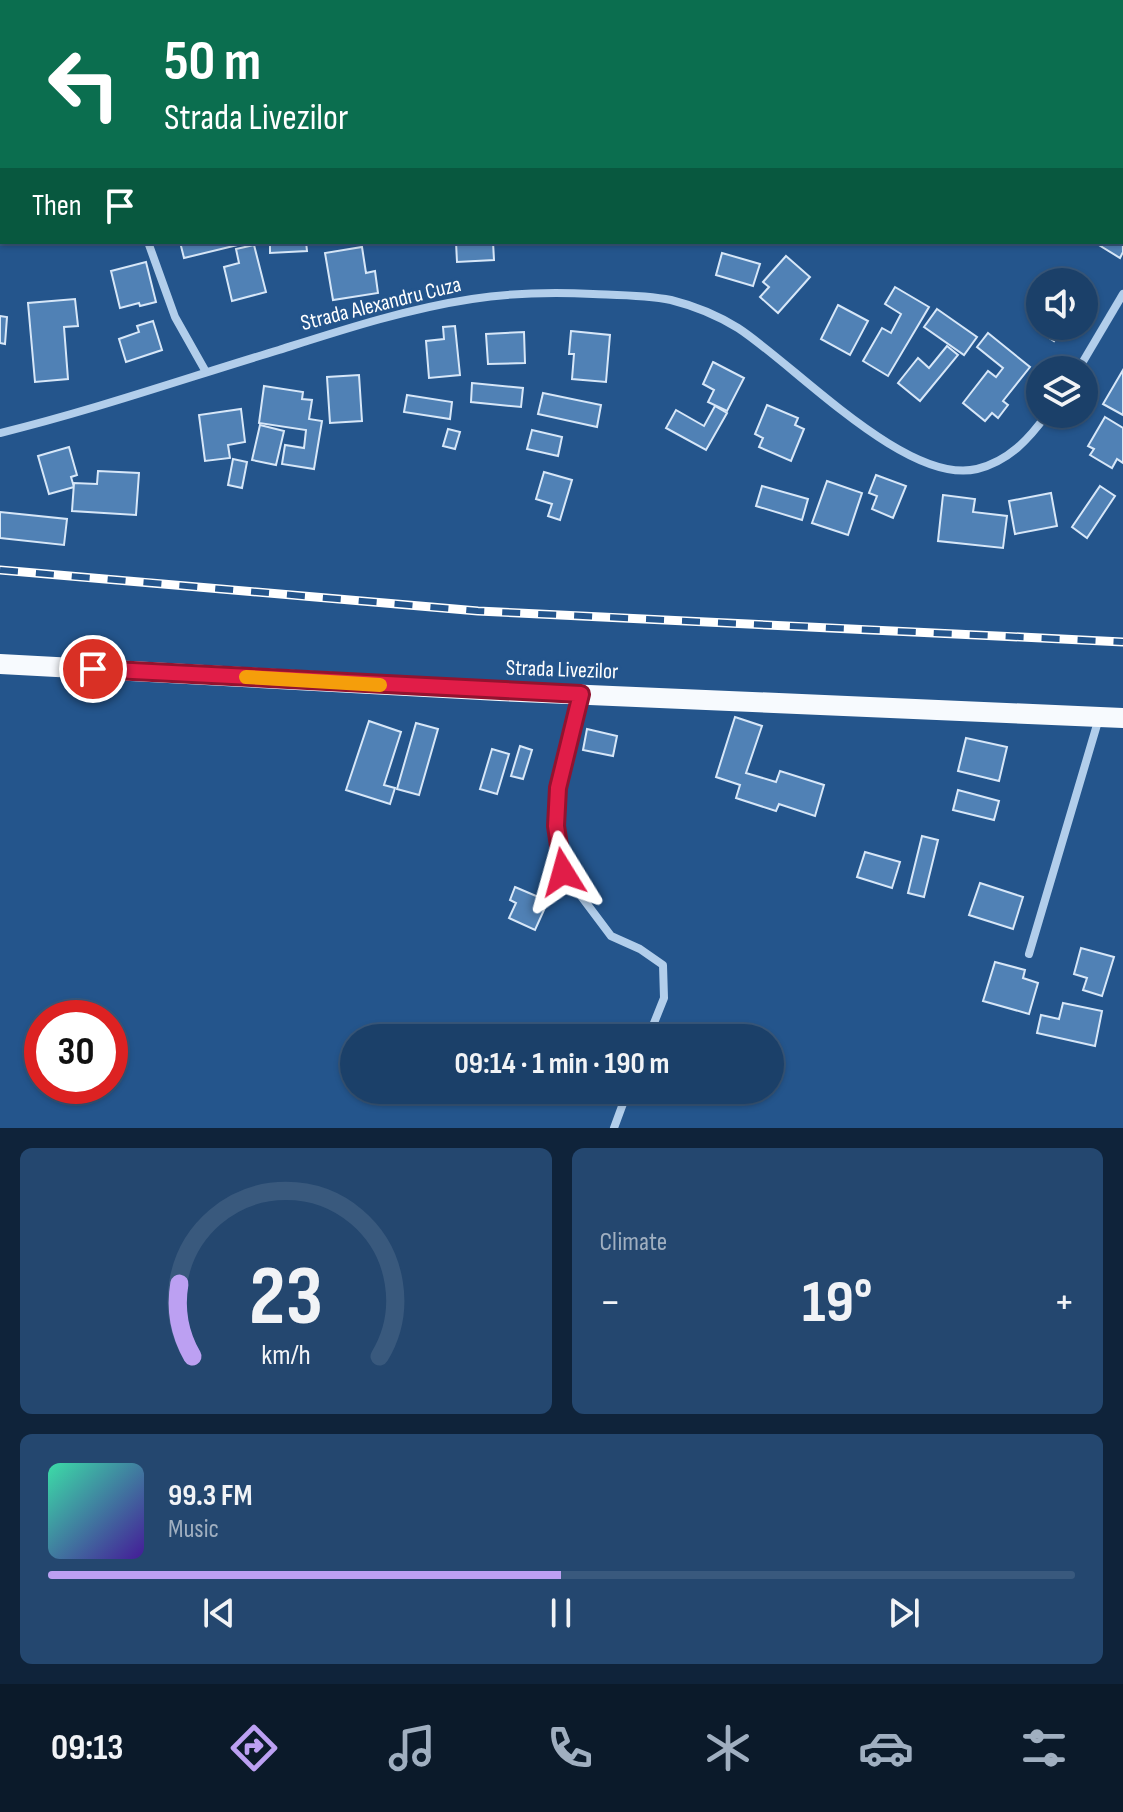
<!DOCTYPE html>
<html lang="en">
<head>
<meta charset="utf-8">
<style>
  :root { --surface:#1b4069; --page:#24476f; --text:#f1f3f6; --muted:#a0afc0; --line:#39597d; --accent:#bca0f2 }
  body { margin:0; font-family:"Sofia Sans Condensed",sans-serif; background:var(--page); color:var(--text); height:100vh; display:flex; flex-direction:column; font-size:30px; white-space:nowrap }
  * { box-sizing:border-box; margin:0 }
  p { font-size:26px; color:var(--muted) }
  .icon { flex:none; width:44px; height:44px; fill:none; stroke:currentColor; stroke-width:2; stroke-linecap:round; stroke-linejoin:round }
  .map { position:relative; height:1128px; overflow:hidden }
  .panel { display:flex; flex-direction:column; gap:20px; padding:20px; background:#0f233a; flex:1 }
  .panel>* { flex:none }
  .guide { position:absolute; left:0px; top:0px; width:1124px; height:244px; box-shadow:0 2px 6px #0004,0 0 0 2px var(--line); background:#0b6e4f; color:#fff; overflow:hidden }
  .tools { position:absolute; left:1026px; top:268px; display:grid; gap:16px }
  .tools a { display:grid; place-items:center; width:72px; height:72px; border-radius:50%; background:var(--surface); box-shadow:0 2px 6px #0004,0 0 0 2px var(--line); font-size:40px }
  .speed { position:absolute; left:24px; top:1000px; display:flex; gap:16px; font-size:40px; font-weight:700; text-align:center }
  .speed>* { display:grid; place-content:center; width:104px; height:104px; border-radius:50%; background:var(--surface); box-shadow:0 2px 6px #0004,0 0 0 2px var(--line); line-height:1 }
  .speed .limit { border:12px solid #d22; background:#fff; color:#111 }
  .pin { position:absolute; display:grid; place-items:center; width:68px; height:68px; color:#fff; margin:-34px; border:4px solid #fff; border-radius:50%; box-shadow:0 2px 8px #0007 }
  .me { position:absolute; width:88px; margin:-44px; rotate:352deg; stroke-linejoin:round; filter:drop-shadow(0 0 6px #0008) }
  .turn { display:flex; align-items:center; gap:28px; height:168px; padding:0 32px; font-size:36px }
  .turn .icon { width:104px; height:104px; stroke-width:2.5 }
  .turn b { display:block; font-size:56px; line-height:68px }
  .then { display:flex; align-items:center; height:76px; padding:0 32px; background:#0003; gap:16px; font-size:30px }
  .big { font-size:60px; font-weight:700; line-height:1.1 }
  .panel .card { flex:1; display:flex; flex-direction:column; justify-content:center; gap:12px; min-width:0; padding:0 28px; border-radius:12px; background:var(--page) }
  .panel .dial { align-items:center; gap:0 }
  .dial svg { height:208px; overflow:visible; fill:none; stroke:var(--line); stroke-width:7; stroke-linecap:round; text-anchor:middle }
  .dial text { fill:var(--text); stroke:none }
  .song { display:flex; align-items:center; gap:24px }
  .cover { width:96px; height:96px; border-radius:12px; background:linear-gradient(135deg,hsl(160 70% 55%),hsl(260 70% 35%)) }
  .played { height:8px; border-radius:4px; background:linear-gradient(90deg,var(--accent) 50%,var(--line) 50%) }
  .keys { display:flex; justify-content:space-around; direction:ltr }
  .heat { display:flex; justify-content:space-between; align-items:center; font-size:44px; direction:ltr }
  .panel .tiles { flex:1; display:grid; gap:20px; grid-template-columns:1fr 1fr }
  .card:last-child { grid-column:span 2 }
  .trip { position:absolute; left:340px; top:1024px; width:444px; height:80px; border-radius:40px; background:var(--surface); box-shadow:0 2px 6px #0004,0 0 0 2px var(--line); font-weight:700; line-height:80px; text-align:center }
  .tabs { display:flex; height:128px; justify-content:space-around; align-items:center; background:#0b1a2a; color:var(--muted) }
  .tabs .icon { width:56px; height:56px }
  .tabs .on { color:var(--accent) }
  .tabs b { font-size:36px; color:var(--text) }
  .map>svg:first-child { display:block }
</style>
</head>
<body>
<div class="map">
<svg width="1123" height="1128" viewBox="0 0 1123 1128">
  <rect width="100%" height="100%" fill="#24558c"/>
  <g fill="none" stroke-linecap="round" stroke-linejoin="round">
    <g stroke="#4a6d94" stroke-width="40">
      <polyline points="0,17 2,17"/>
      <polyline points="1122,84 1123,84"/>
    </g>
  </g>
  <g fill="#5081b5" stroke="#d7e7f8" stroke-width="2">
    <polygon points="1122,204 1123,252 1120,258 1094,242 1122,242"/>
    <polygon points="180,242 250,242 184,258"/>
    <polygon points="270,242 306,242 307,251 270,253"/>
    <polygon points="456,242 493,242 494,260 457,262"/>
    <polygon points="254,245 266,292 232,301 224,267 239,263 236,249"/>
    <polygon points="362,247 366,273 375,271 378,293 333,300 325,253"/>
    <polygon points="722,253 760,264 753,286 716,275"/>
    <polygon points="786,256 810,277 778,313 760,297 769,287 763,282"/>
    <polygon points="146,262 156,302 140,306 139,303 120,308 111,271"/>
    <polygon points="895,287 929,307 888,376 863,361 882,328 891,333 901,314 885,304"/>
    <polygon points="75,299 78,326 64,327 68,379 35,382 28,303"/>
    <polygon points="838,305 868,321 850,355 821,339"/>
    <polygon points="937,309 977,337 964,355 924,327"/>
    <polygon points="0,316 7,317 5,344 0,343"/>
    <polygon points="153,321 162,350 126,362 119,339 139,332 137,326"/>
    <polygon points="455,326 460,375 429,378 426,341 444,339 443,327"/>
    <polygon points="1040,326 1064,326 1054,341 1037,330"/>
    <polygon points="571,331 610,335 606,382 572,379 574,354 569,354"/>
    <polygon points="524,332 525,363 488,364 486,334"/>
    <polygon points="988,333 1030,367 1003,401 1008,405 998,418 992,413 985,421 963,403 988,371 996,377 1003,368 977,347"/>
    <polygon points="947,346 958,355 920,401 898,383 918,358 929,368"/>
    <polygon points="713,362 744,378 727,411 708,402 714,390 703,384"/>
    <polygon points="1123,370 1123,415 1103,404"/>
    <polygon points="359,375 362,421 330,423 327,377"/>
    <polygon points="472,383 523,388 521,407 471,402"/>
    <polygon points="264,386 303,392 302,399 312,400 309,419 322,421 314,469 282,464 285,445 304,448 306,430 259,423"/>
    <polygon points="543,393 601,405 597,427 538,414"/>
    <polygon points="407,395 452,402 450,419 404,412"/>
    <polygon points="767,405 798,418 795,425 804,429 791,461 759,447 763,438 755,434"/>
    <polygon points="715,406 727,413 706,450 666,428 676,410 704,426"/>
    <polygon points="241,409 245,442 228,445 230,458 205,461 199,415"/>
    <polygon points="1105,417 1123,428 1123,463 1117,459 1112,468 1090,455 1094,449 1088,446"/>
    <polygon points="260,425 284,431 276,465 252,460"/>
    <polygon points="448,429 460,432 455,449 443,446"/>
    <polygon points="532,430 562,437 558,456 527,449"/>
    <polygon points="69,447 77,475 71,477 74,487 49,494 38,456"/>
    <polygon points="233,459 247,462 242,488 228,485"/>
    <polygon points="98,471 139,473 136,515 72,511 74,483 97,484"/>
    <polygon points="544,472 572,480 560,520 548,516 552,504 536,499"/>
    <polygon points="876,475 906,486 893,518 872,509 877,496 869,493"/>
    <polygon points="827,481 862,493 848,535 812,523"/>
    <polygon points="762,486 808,499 802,520 756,506"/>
    <polygon points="1100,486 1115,496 1087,538 1072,527"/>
    <polygon points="1051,493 1057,526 1015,534 1009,501"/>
    <polygon points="943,495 975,499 973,512 1007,516 1003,548 938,541"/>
    <polygon points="0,512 67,519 64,545 0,538"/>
    <polygon points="735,717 762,726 746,773 776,782 780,771 824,785 815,816 779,804 776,811 736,798 740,785 716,777"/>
    <polygon points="369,721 401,732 384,785 395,788 390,804 346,790"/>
    <polygon points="416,723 438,729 419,795 397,789"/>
    <polygon points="587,729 617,736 613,756 583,750"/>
    <polygon points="966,738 1007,747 999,781 958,771"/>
    <polygon points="520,746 532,750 523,779 511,776"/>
    <polygon points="492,749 509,754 497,794 480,789"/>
    <polygon points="958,790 999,801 994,820 953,810"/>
    <polygon points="922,836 938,840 924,897 908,893"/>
    <polygon points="865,852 900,862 892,888 857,877"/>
    <polygon points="980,883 1023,897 1013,929 969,915"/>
    <polygon points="515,887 548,901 535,930 509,918 516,903 510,900"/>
    <polygon points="1081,948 1114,957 1102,996 1083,990 1087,978 1074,974"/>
    <polygon points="995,962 1025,970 1023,978 1038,983 1029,1014 983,1001"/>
    <polygon points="1063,1003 1102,1011 1095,1046 1037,1033 1041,1015 1059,1019"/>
  </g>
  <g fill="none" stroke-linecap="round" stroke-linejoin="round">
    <g stroke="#b2ceeb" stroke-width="8">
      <polyline points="123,0 123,2"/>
      <polyline points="312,0 316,2"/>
      <polyline points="1122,51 1123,51"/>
      <polyline points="148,242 175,317 206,372"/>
      <polyline points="1078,370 1123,294"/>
      <path d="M0 433C94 410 186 378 279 350 342 330 406 309 472 299 511 293 553 292 593 294 618 295 646 295 671 300 695 306 717 315 738 328 795 365 907 486 977 469 1009 461 1029 439 1047 414"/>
      <polyline points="580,695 558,788 556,826 563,872 611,936 640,949 663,965 664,998 648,1038"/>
      <polyline points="1029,954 1099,718"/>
      <polyline points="614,1128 628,1090"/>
    </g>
    <polyline stroke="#f7fafe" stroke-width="20" points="0,664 499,691 1123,718"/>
    <g stroke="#fff" stroke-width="9">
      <polyline id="rail" points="0,570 478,611 1123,642"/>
    </g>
    <use href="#rail" stroke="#24558c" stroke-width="6" stroke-dasharray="18" stroke-linecap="butt"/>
  </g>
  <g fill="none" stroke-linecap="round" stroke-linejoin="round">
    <g stroke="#92132f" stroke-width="20">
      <polyline id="route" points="93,669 581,694 558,788 556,826 563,872"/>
    </g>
    <use href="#route" stroke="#e11d48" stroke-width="14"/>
    <polyline stroke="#f59e0b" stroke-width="14" points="246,677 380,685"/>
  </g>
  <g text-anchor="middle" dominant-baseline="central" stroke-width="6" stroke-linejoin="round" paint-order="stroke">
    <g font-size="22" fill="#fff" stroke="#24558c">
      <text transform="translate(381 304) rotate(-14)">Strada Alexandru Cuza</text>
      <text transform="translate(562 670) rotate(2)">Strada Livezilor</text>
    </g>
  </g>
</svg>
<div class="tools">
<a><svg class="icon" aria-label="sound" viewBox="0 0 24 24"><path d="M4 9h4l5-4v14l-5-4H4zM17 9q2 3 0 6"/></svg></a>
<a><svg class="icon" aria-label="layers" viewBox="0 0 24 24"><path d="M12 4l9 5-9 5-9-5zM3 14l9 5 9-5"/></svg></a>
</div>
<div class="speed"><div class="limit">30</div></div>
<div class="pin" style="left:93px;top:669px;background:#d93025"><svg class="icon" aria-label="arrive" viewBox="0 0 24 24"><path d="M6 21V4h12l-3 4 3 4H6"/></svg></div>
<svg class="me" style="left:563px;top:872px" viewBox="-20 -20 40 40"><path d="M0-17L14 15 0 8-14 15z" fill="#e11d48" stroke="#fff" stroke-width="4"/></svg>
<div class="trip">09:14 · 1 min · 190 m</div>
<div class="guide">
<div class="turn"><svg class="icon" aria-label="left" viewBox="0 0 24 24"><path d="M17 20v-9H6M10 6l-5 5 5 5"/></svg><div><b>50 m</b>Strada Livezilor</div></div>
<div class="then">Then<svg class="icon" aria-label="arrive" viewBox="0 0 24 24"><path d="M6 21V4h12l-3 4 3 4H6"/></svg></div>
</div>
</div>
<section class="panel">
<div class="tiles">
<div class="card dial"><svg viewBox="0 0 100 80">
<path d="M14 69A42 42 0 1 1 86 69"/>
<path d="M14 69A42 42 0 0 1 9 41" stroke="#bca0f2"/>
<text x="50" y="56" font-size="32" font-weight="700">23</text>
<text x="50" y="72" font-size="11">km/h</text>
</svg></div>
<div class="card"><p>Climate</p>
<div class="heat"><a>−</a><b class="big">19°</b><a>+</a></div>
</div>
<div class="card">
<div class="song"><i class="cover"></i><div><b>99.3 FM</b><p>Music</p></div></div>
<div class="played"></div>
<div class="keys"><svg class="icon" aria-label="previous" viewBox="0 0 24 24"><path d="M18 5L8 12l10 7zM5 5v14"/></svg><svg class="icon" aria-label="pause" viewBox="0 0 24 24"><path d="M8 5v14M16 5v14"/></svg><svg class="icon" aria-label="next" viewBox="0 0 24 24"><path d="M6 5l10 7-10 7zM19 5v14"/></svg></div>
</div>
</div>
</section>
<nav class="tabs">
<b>09:13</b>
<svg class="icon on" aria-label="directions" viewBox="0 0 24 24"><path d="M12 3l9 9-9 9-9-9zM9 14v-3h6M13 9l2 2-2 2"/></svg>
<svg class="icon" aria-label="music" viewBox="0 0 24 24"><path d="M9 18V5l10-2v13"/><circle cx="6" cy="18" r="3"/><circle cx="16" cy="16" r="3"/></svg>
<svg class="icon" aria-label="phone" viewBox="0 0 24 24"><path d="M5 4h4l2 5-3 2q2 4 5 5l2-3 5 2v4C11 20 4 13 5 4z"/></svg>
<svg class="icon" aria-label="climate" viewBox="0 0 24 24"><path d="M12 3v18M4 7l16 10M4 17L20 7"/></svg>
<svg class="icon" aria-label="car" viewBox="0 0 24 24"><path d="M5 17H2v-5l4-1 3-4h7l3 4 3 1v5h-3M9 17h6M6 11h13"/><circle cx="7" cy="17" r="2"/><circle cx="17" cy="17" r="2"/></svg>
<svg class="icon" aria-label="filters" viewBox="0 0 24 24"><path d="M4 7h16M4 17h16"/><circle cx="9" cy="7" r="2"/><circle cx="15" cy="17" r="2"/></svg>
</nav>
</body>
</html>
